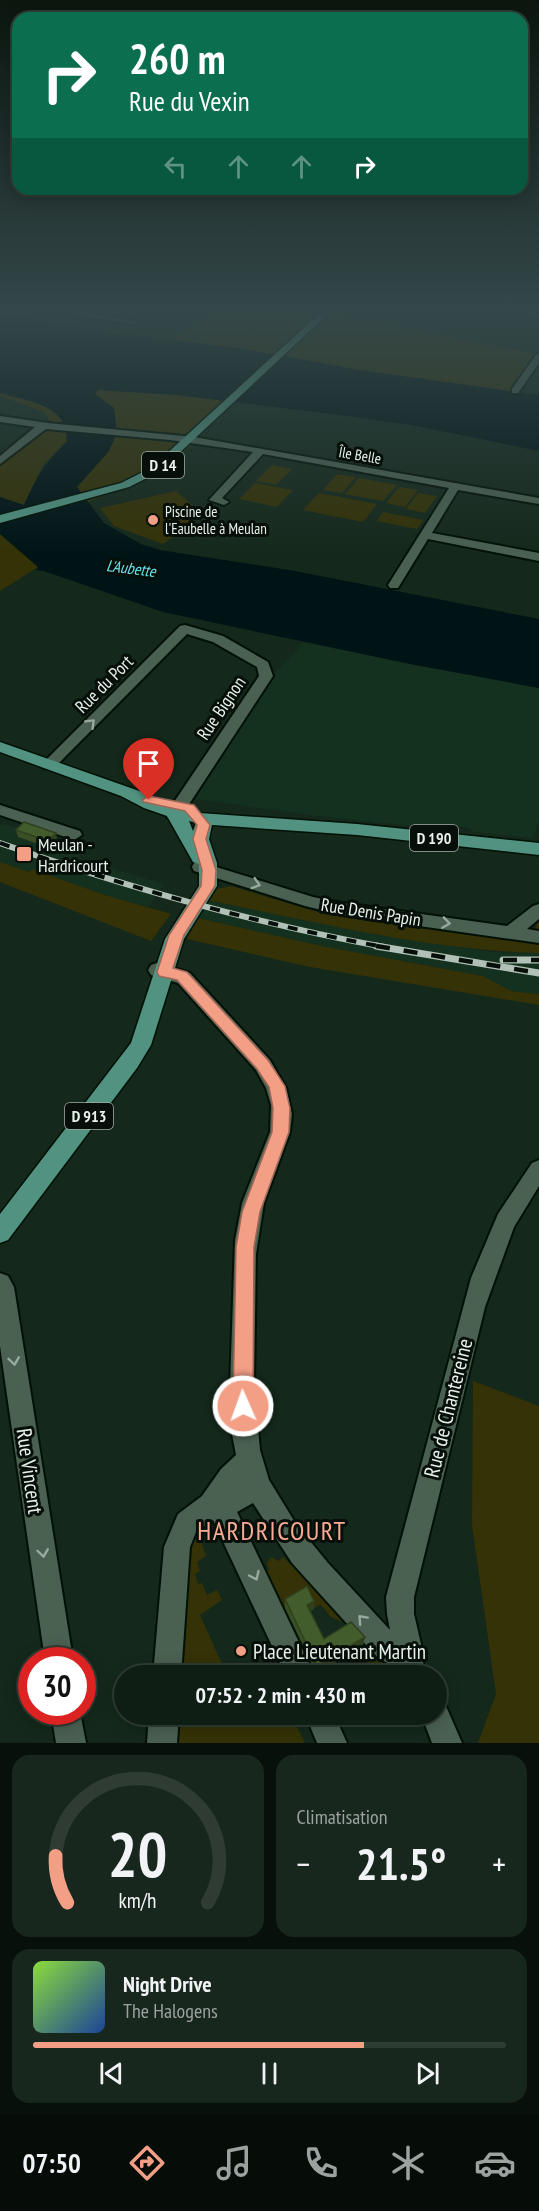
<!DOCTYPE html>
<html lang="fr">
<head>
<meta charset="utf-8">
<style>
  :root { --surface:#0f1e14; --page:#18271d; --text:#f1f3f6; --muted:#9ba2a0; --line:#2f3c34; --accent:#f39f86 }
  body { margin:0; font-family:"PT Sans Narrow",sans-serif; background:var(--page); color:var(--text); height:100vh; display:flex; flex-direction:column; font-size:22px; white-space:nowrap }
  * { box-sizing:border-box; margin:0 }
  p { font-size:20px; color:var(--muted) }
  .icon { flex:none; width:33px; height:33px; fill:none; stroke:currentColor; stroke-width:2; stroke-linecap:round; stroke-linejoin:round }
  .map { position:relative; height:1743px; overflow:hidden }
  .panel { display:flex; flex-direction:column; gap:12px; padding:12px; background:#08100b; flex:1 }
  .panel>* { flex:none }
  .banner { position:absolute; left:12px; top:12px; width:516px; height:183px; border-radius:18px; box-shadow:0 3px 15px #0003,0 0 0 2px var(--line); background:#0b6e4f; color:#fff; overflow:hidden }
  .speed { position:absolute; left:18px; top:1647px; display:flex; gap:12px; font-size:30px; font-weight:700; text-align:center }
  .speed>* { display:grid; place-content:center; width:78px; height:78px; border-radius:50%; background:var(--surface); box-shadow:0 3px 15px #0003,0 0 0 2px var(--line); line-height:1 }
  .speed .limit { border:9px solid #d22; background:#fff; color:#111 }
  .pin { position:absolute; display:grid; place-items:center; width:51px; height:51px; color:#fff; margin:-62px -26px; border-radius:50% 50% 50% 0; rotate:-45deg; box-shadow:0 0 6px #0007 }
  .pin .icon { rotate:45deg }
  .me { position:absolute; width:66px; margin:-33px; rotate:358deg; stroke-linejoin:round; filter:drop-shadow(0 0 4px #0008) }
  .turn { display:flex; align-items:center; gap:21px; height:126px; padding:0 18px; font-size:27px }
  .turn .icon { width:78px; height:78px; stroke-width:2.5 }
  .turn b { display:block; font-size:42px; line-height:51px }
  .lanes { display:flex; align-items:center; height:57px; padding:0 18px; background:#0003; justify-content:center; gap:30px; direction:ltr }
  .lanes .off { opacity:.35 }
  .big { font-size:45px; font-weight:700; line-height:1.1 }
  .panel .widget { flex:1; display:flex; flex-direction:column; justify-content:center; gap:9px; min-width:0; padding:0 21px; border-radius:18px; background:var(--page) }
  .panel .dial { align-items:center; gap:0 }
  .dial svg { height:156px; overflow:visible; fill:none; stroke:var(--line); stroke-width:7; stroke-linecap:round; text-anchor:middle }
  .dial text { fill:var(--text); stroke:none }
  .song { display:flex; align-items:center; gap:18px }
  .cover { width:72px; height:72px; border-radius:9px; background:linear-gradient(135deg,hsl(90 70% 55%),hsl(220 70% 35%)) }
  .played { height:6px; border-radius:3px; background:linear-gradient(90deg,var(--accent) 70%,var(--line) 70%) }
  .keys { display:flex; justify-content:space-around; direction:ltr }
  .heat { display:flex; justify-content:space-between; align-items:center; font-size:33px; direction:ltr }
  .panel .tiles { flex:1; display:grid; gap:12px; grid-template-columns:1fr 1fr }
  .widget:last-child { grid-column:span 2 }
  .trip { position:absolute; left:114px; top:1665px; width:333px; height:60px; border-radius:30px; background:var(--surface); box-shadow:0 3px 15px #0003,0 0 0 2px var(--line); font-weight:700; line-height:60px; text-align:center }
  .tab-bar { display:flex; height:96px; justify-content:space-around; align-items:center; background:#060c08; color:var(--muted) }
  .tab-bar .icon { width:42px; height:42px }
  .tab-bar .selected { color:var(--accent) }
  .tab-bar b { font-size:27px; color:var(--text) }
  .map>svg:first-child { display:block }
</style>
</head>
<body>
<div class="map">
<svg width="539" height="1743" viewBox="0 0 539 1743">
  <rect width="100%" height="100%" fill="#14281b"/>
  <g fill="#14301e">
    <polygon points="302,642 539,688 539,821 533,838 474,832 470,828 453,826 448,830 317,816 195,799 270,677 298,650"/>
    <polygon points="5,824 84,850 78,858 164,884 148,907 102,894 32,869 29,872 0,862 0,825"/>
    <polygon points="207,900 383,935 492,952 539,953 539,994 511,991 483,976 322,946 198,918"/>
  </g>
  <g fill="#343206">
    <polygon points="219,312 312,312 313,313 309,319 274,354 171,339"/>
    <polygon points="334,314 536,354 510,392 353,369 281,355"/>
    <polygon points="98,390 177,395 233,402 187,449 152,475 88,502 77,487 109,451 114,408 94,394"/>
    <path d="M0 393C23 400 53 403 66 425L52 424 44 412 0 396Z"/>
    <polygon points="42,429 66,429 67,441 43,465 24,505 0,497 0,462"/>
    <polygon points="272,465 292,469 276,485 256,481"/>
    <polygon points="337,474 356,477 342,493 323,490"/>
    <polygon points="359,478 397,485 383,501 345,494"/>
    <polygon points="255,483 293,490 277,507 239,499"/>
    <polygon points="399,487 418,490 405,507 386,503"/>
    <polygon points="176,491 203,515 163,544 114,526 100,508"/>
    <polygon points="319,493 377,504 363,522 303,510"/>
    <polygon points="418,493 437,496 425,513 406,509"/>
    <polygon points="383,512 423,520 417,529 377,521"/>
    <polygon points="0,534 38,567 0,591"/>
    <polygon points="0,862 29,872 32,869 102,894 171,914 151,941 0,882"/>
    <path d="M231 886 321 913 530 942 539 919V953C427 950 316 922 207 900L216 889Z"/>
    <polygon points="198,918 322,946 483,976 511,991 539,994 539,1005 310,967 187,939"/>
    <polygon points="473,1381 539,1406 539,1743 478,1743 496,1694 472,1525"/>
    <polygon points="198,1532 206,1556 197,1562 200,1571 195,1574 198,1584 202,1583 207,1595 217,1590 222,1600 200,1615 227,1675 181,1676 188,1549"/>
    <polygon points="271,1557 279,1561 283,1557 345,1618 342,1622 331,1617 320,1604 314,1609 306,1595 283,1609 265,1573 269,1570 267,1563"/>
    <polygon points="370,1643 392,1675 374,1675 360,1651"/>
    <polygon points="179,1714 243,1715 248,1726 268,1715 291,1715 305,1743 177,1743"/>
  </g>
  <path fill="#001315" d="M0 314 109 333 238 348 353 369 539 395V451L411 425 339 415 177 395 98 390 95 394 114 408 117 433 109 451 77 487 104 523 141 544 160 550 295 571 539 619V688L410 664 163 612 44 571 34 570 38 569 37 566 0 534V497L24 505C38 474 43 466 67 441 66 403 30 402 0 393Z"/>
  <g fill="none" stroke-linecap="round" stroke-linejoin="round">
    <g stroke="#011106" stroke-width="4">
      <g id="minor">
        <polygon points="62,312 82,312 136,322 132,324"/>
        <polygon points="513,312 539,313 539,317"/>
        <polygon points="539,354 539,363 518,393 512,393 512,389 536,355"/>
        <polygon points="0,416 48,423 194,437 539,498 539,504 458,490 432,533 539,553 539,561 428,539 398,588 390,588 388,585 449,488 263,454 222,498 229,502 224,505 209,500 253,452 170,440 46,429 0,464 0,456 35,427 0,422"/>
        <polygon points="185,625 223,636 268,662 273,676 180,818 168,818 166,814 259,676 257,667 213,642 187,634 54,768 44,768 42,765 44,762 180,626"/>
        <polygon points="0,805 80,831 82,835 74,840 0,815"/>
        <polygon points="200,862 313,897 342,903 507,926 533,906 539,904 539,919 527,929 539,931 539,943 342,915 305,906 194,871 192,867 194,863"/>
        <polygon points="157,963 190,973 270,1060 286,1088 292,1114 290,1132 264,1203 256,1254 254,1386 260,1450 269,1480 296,1524 328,1563 390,1630 387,1614 386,1597 471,1278 498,1214 532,1163 539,1160 539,1186 514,1227 485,1307 414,1597 414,1614 421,1644 420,1656 429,1676 399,1676 395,1667 378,1658 292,1563 253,1503 237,1512 315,1676 286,1676 213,1520 196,1532 190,1547 181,1676 153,1676 164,1547 178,1514 202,1496 221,1469 236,1455 231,1429 230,1386 235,1240 242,1203 270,1132 271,1105 266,1088 256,1070 178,983 151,975 148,970 151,965"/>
        <polygon points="0,1273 8,1276 14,1287 73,1660 45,1660 0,1346"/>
        <polygon points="436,1700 445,1704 462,1743 432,1743 421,1714 436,1714"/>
        <polygon points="51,1712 80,1712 86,1743 56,1743"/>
        <polygon points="149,1714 179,1714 177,1743 147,1743"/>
        <polygon points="305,1714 334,1714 347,1743 317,1743"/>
      </g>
    </g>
    <g stroke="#011106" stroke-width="3">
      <g id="major">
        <polygon points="321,312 330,312 159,472 129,487 0,523 0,515 121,483 151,468"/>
        <path d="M0 742 145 793 156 801 200 813 357 824 539 843V855L357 835 212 825 209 839 217 863V886L184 939 151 1045 137 1068 8 1240 0 1243V1214L131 1043 165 939 199 886V864L193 862 167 816 144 808 121 796 0 752ZM189 821 196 823 193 831Z"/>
      </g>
    </g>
    <use href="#minor" fill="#4a6051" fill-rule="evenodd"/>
    <use href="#major" fill="#519280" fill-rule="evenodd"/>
    <g stroke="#b2c1b7" stroke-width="6">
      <path id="rail-far1" d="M0 843C126 887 253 923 384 947"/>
    </g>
    <g stroke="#b2c1b7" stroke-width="7">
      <g id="rail">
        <polyline points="376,946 539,973"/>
        <polyline points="503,960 539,960"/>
      </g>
    </g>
    <use href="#rail-far1" stroke="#060f09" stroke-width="4" stroke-dasharray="10" stroke-linecap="butt"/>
    <use href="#rail" stroke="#060f09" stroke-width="4.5" stroke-dasharray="14" stroke-linecap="butt"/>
  </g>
  <g fill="#3a4f25">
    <polygon points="16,830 56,833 57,841 50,848 18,837"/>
    <polygon points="285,1599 314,1601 314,1609 310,1611 324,1639 365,1637 363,1645 317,1674 285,1608"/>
  </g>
  <g fill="#2f401e">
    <polygon points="56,833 57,841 50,848 48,841"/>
    <polygon points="314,1601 314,1609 307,1614 307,1605"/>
    <polygon points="365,1637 363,1645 317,1674 317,1666"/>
  </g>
  <g fill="#435c2b" stroke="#2f401e" stroke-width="1.5">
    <polygon points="24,822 56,833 48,841 16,830"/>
    <polygon points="307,1586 314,1601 307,1605 324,1639 351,1622 365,1637 317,1666 285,1599"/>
  </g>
  <defs><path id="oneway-chevron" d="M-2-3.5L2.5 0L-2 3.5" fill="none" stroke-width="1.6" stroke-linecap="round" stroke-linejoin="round" transform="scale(1.5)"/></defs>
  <g stroke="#98aa9e">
    <use href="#oneway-chevron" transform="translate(91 723) rotate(-45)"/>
    <use href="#oneway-chevron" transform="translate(256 884) rotate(17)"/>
    <use href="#oneway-chevron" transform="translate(446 923) rotate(8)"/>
    <use href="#oneway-chevron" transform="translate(14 1361) rotate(82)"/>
    <use href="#oneway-chevron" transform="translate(43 1553) rotate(82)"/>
    <use href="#oneway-chevron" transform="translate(255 1576) rotate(65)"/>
    <use href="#oneway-chevron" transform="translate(362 1619) rotate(-133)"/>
  </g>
  <linearGradient id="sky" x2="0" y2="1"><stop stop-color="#0b160f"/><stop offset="0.56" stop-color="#34484a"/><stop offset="1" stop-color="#34484a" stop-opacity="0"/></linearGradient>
  <rect width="539" height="556" fill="url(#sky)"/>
  <polygon fill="#f39f86" stroke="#9e6757" stroke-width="1.5" points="149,796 194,805 210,825 206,839 216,870 215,886 184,935 173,968 187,972 268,1060 285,1086 290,1108 289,1132 260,1212 254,1247 253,1406 250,1413 243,1416 236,1413 233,1406 236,1247 242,1212 272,1132 273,1108 269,1087 257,1069 177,980 159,976 157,972 169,935 201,886 202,870 193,839 197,825 185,811 144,802 142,800"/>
  <g fill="#f39f86" stroke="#060f09" stroke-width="2">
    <circle cx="153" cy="520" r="6"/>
    <rect x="16" y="846" width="16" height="16" rx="3"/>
    <circle cx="241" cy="1651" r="6"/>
  </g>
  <g text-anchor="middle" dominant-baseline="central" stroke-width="6" stroke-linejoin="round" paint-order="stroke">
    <g font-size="15" fill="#e6f3ea" stroke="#060f09">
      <text transform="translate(360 455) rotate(10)">Île Belle</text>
    </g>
    <g font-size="15" fill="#e6f3ea" stroke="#060f09" text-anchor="start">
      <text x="165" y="511">Piscine de<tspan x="165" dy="17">l'Eaubelle à Meulan</tspan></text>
    </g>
    <g fill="#060f09" stroke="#a3afa6" stroke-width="1.5">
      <rect x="142" y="452" width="42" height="26" rx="4.5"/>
      <rect x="410" y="825" width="48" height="26" rx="4.5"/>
      <rect x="65" y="1103" width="48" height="26" rx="4.5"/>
    </g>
    <g font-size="16" font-weight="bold" fill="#e6f3ea">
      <text x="163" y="465">D 14</text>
      <text x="434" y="838">D 190</text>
      <text x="89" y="1116">D 913</text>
    </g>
    <g font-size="16" font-style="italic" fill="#6ae4ec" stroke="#060f09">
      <text transform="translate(131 568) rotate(7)">L'Aubette</text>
    </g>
    <g font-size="18" fill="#e6f3ea" stroke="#060f09">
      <text transform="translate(104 684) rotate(-45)">Rue du Port</text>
      <text transform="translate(221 708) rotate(-56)">Rue Bignon</text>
      <text transform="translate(371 912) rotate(9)">Rue Denis Papin</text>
    </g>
    <g font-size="18" fill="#e6f3ea" stroke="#060f09" text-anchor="start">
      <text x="38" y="844">Meulan -<tspan x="38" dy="21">Hardricourt</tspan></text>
    </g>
    <g font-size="21" fill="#e6f3ea" stroke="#060f09">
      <text transform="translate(448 1408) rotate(-76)">Rue de Chantereine</text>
      <text transform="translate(30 1471) rotate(82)">Rue Vincent</text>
    </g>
    <g font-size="21" fill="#e6f3ea" stroke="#060f09" text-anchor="start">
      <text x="253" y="1651">Place Lieutenant Martin</text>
    </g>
    <g font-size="26" letter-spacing="1.5" fill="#fbab94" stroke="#060f09">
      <text x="272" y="1530">HARDRICOURT</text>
    </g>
  </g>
</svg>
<div class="speed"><div class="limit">30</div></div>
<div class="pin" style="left:149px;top:800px;background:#d93025"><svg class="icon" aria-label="arrive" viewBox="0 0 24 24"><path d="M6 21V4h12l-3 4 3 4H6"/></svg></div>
<svg class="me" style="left:243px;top:1406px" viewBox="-20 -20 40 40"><circle r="17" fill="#f39f86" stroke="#fff" stroke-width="3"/><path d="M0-11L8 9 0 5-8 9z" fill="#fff"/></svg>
<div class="trip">07:52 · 2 min · 430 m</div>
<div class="banner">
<div class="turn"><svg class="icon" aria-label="right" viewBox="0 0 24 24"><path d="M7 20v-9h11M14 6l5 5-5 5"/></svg><div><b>260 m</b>Rue du Vexin</div></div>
<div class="lanes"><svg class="icon off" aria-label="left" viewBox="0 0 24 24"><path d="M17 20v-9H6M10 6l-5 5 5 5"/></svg><svg class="icon off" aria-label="ahead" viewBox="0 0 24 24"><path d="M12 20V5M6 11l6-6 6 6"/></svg><svg class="icon off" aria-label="ahead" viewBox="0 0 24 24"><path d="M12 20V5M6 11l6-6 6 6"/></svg><svg class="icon" aria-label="right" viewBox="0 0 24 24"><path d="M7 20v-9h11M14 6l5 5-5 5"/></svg></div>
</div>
</div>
<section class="panel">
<div class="tiles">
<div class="widget dial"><svg viewBox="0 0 100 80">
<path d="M14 69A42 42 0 1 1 86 69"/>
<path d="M14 69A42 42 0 0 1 8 45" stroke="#f39f86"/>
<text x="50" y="56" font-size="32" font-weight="700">20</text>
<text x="50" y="72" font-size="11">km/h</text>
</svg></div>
<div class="widget"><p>Climatisation</p>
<div class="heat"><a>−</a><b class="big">21.5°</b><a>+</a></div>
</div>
<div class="widget">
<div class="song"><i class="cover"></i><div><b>Night Drive</b><p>The Halogens</p></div></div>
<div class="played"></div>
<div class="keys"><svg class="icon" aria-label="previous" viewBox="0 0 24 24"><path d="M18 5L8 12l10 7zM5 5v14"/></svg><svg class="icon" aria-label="pause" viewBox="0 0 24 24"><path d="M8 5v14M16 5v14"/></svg><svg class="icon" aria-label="next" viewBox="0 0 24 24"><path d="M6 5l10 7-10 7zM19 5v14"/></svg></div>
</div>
</div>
</section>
<nav class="tab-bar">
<b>07:50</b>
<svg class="icon selected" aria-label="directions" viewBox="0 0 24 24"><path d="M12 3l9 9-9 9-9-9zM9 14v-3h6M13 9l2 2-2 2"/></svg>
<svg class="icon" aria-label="music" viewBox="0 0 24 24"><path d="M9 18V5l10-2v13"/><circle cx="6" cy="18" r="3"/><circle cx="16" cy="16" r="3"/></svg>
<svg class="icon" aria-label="phone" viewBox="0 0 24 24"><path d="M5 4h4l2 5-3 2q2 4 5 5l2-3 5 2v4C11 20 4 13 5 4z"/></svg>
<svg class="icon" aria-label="climate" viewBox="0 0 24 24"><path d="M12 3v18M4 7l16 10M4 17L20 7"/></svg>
<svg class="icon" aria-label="car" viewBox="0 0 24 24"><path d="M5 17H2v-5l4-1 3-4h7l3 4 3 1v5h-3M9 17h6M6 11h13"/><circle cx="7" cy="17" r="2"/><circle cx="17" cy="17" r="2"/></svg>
</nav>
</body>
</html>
